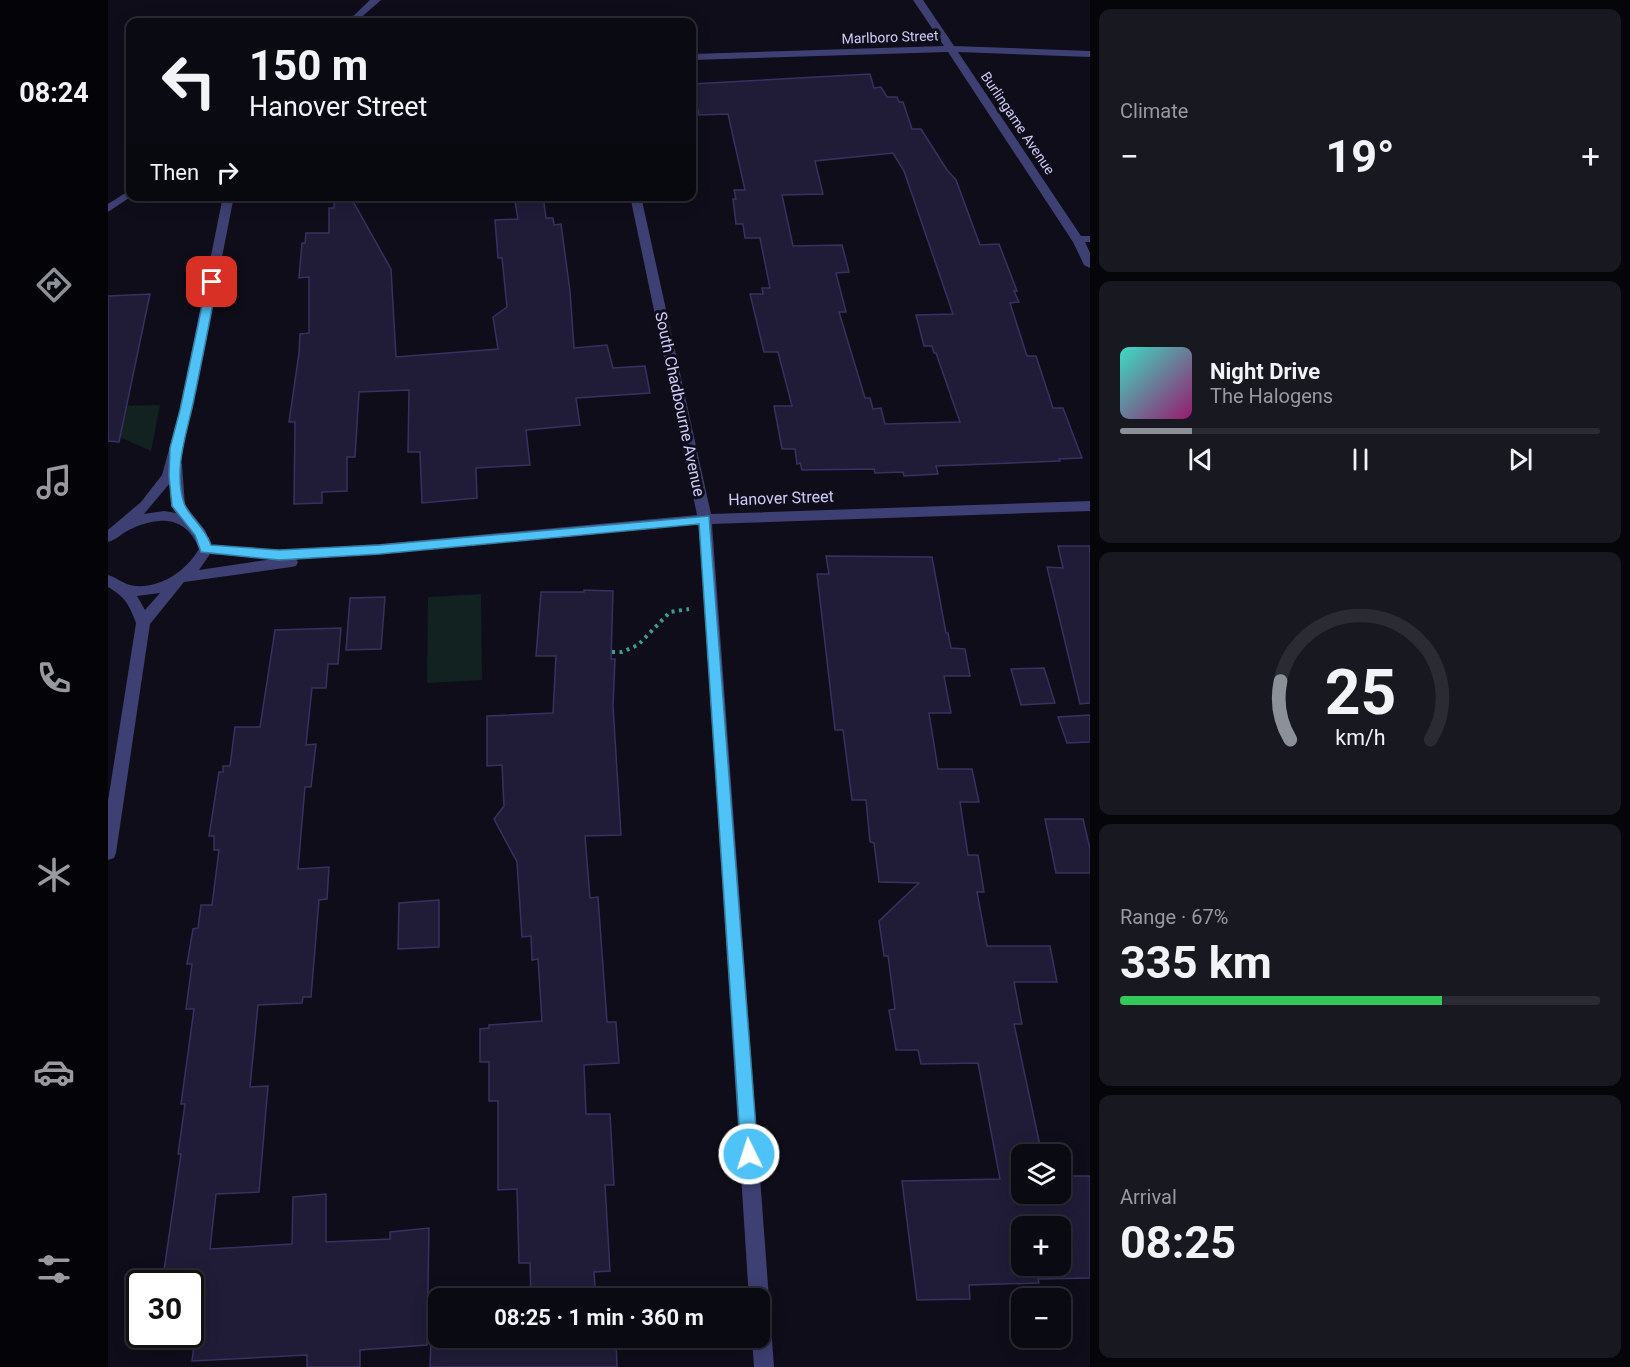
<!DOCTYPE html>
<html lang="en">
<head>
<meta charset="utf-8">
<style>
  :root { --surface:#0a0a13; --page:#181821; --text:#f1f3f6; --muted:#999aa0; --line:#2a2b33; --accent:#8c9099 }
  body { margin:0; font-family:Roboto,sans-serif; background:var(--page); color:var(--text); height:100vh; display:flex; flex-direction:column; font-size:22px; white-space:nowrap }
  * { box-sizing:border-box; margin:0 }
  p { font-size:20px; color:var(--muted) }
  .icon { flex:none; width:33px; height:33px; fill:none; stroke:currentColor; stroke-width:2; stroke-linecap:round; stroke-linejoin:round }
  .map { position:relative; flex:1; overflow:hidden }
  .drawer { display:flex; flex-direction:column; gap:9px; padding:9px; background:#06060a; width:540px }
  .drawer>* { flex:none }
  .top-card { position:absolute; left:18px; top:18px; width:570px; height:183px; border-radius:12px; box-shadow:0 3px 15px #0003,0 0 0 2px var(--line); background:#0a0a13; color:var(--text); overflow:hidden }
  .tools { position:absolute; left:903px; top:1144px; display:grid; gap:12px }
  .tools a { display:grid; place-items:center; width:60px; height:60px; border-radius:12px; background:var(--surface); box-shadow:0 3px 15px #0003,0 0 0 2px var(--line); font-size:30px }
  .speed { position:absolute; left:18px; top:1270px; display:flex; gap:12px; font-size:30px; font-weight:700; text-align:center }
  .speed>* { display:grid; place-content:center; width:78px; height:78px; border-radius:50%; background:var(--surface); box-shadow:0 3px 15px #0003,0 0 0 2px var(--line); line-height:1 }
  .speed .limit { border:3px solid #111; border-radius:9px; background:#fff; color:#111 }
  .pin { position:absolute; display:grid; place-items:center; width:51px; height:51px; color:#fff; margin:-26px; border-radius:12px; box-shadow:0 3px 9px #0006 }
  .me { position:absolute; width:66px; margin:-33px; rotate:356deg; stroke-linejoin:round; filter:drop-shadow(0 0 4px #0008) }
  .turn { display:flex; align-items:center; gap:21px; height:126px; padding:0 24px; font-size:27px }
  .turn .icon { width:78px; height:78px; stroke-width:2.5 }
  .turn b { display:block; font-size:42px; line-height:51px }
  .then { display:flex; align-items:center; height:57px; padding:0 24px; background:#0003; gap:12px; font-size:22px }
  .big { font-size:45px; font-weight:700; line-height:1.1 }
  .drawer .widget { flex:1; display:flex; flex-direction:column; justify-content:center; gap:9px; min-width:0; padding:0 21px; border-radius:12px; background:var(--page) }
  .drawer .dial { align-items:center; gap:0 }
  .dial svg { height:156px; overflow:visible; fill:none; stroke:var(--line); stroke-width:7; stroke-linecap:round; text-anchor:middle }
  .dial text { fill:var(--text); stroke:none }
  .song { display:flex; align-items:center; gap:18px }
  .cover { width:72px; height:72px; border-radius:9px; background:linear-gradient(135deg,hsl(170 70% 55%),hsl(320 70% 35%)) }
  .played { height:6px; border-radius:3px; background:linear-gradient(90deg,var(--accent) 15%,var(--line) 15%) }
  .keys { display:flex; justify-content:space-around; direction:ltr }
  .heat { display:flex; justify-content:space-between; align-items:center; font-size:33px; direction:ltr }
  .charge { height:9px; border-radius:4px; background:linear-gradient(90deg,#34c759 67%,var(--line) 0) }
  .trip { position:absolute; left:320px; top:1288px; width:342px; height:60px; border-radius:12px; background:var(--surface); box-shadow:0 3px 15px #0003,0 0 0 2px var(--line); font-weight:700; line-height:60px; text-align:center }
  main { display:flex; flex:1; min-height:0 }
  .tabs { display:flex; flex-direction:column; width:108px; justify-content:space-around; align-items:center; background:#040408; color:var(--muted) }
  .tabs .icon { width:42px; height:42px }
  .tabs .selected { color:var(--accent) }
  .tabs b { font-size:27px; color:var(--text) }
  .map>svg:first-child { display:block }
</style>
</head>
<body>
<main>
<nav class="tabs">
<b>08:24</b>
<svg class="icon selected" aria-label="directions" viewBox="0 0 24 24"><path d="M12 3l9 9-9 9-9-9zM9 14v-3h6M13 9l2 2-2 2"/></svg>
<svg class="icon" aria-label="music" viewBox="0 0 24 24"><path d="M9 18V5l10-2v13"/><circle cx="6" cy="18" r="3"/><circle cx="16" cy="16" r="3"/></svg>
<svg class="icon" aria-label="phone" viewBox="0 0 24 24"><path d="M5 4h4l2 5-3 2q2 4 5 5l2-3 5 2v4C11 20 4 13 5 4z"/></svg>
<svg class="icon" aria-label="climate" viewBox="0 0 24 24"><path d="M12 3v18M4 7l16 10M4 17L20 7"/></svg>
<svg class="icon" aria-label="car" viewBox="0 0 24 24"><path d="M5 17H2v-5l4-1 3-4h7l3 4 3 1v5h-3M9 17h6M6 11h13"/><circle cx="7" cy="17" r="2"/><circle cx="17" cy="17" r="2"/></svg>
<svg class="icon" aria-label="filters" viewBox="0 0 24 24"><path d="M4 7h16M4 17h16"/><circle cx="9" cy="7" r="2"/><circle cx="15" cy="17" r="2"/></svg>
</nav>
<div class="map">
<svg width="982" height="1367" viewBox="0 0 982 1367">
  <rect width="100%" height="100%" fill="#0e0d19"/>
  <g fill="#112221">
    <polygon points="52,405 43,451 0,432 0,406"/>
    <polygon points="373,594 374,680 319,683 320,597"/>
  </g>
  <g fill="#201c38" stroke="#383160" stroke-width="1.5" fill-rule="evenodd">
    <path d="M762 74 766 88 773 87 779 97H789L791 102H795L804 129H813L839 170 848 180 872 245 891 244 909 291H906L911 302 902 303 919 356H928L945 408H955L974 458 951 459 952 461 828 466 830 474 796 476 795 472 767 473 766 469 694 470 692 463 689 464 687 449H674L666 406H684L670 352H656L642 294H655L654 288H662L652 238H637L635 224H628L625 199H628L626 190H637L620 114 591 115 584 84ZM785 153 796 171 845 314 808 315 816 346H824L826 353H828L852 422 777 424 773 408 765 409 762 398H757L731 312H738L728 273 741 272 734 245 685 246 674 195 715 194 707 161Z"/>
    <polygon points="226,196 242,196 283,269 288,357 390,349 385,317 399,307 394,258 390,258 387,220 410,219 406,196 435,196 438,218 445,218 446,225 453,224 462,291 466,348 499,345 505,368 537,366 542,393 468,398 472,425 418,430 422,465 368,468 369,498 314,503 312,452 300,452 301,390 251,392 247,457 239,457 239,491 214,492 214,503 186,504 187,422 181,422 191,353 192,334 201,333 201,277 191,278 194,243 197,243 198,233 221,233 221,208 226,208"/>
    <polygon points="42,294 11,442 0,441 0,296"/>
    <polygon points="950,546 982,546 982,703 972,704 939,567 955,568"/>
    <path d="M718 556 824 557 838 633H840L843 648 857 649 862 676H836L843 713H821L830 769H864L871 802H852L860 855H870L876 892H869L879 946H942L949 982H906L914 1024H906L934 1155H914V1194H952V1176H982V1278L930 1279 931 1283 861 1285 862 1299 809 1300 794 1181 892 1179 870 1063 813 1064 810 1050H788L781 1010 787 1009 780 956H776L771 921 811 883 771 882 766 843 762 842 758 800H744L735 730H727L709 574H721ZM914 1227H952V1266H914Z"/>
    <polygon points="476,590 505,591 503,659 507,659 505,706 513,835 477,836 482,898 490,897 499,1022 508,1022 511,1063 476,1065 478,1114 502,1114 506,1185 497,1185 502,1271 486,1272 488,1299 423,1299 422,1263 411,1263 409,1189 390,1190 390,1101 381,1101 381,1062 372,1062 372,1029 381,1028 381,1025 434,1021 430,959 424,960 423,936 414,937 409,862 386,819 396,806 394,765 379,766 379,716 445,713 448,656 428,656 433,592 476,592"/>
    <polygon points="277,597 273,649 238,650 242,598"/>
    <polygon points="233,628 230,664 220,664 218,688 204,688 198,745 208,744 203,787 197,787 190,869 221,867 219,899 211,900 203,997 195,997 194,1003 150,1005 142,1087 160,1086 151,1192 108,1194 102,1249 184,1244 185,1197 218,1194 218,1242 282,1239 282,1232 321,1228 319,1345 252,1350 252,1367 199,1367 199,1355 84,1361 89,1320 82,1320 82,1284 54,1284 73,1154 70,1154 77,1104 73,1104 86,1009 78,1009 84,964 79,964 85,929 90,928 93,905 104,905 111,850 106,850 106,836 101,836 111,772 115,772 115,766 122,766 127,727 152,727 167,630"/>
    <polygon points="936,668 947,703 913,705 903,669"/>
    <polygon points="982,715 982,742 959,743 950,717"/>
    <polygon points="937,819 975,819 982,849 982,873 948,873"/>
    <polygon points="331,900 331,947 290,949 291,903"/>
    <polygon points="323,1338 508,1338 509,1367 322,1367"/>
  </g>
  <g fill="none" stroke-linecap="round" stroke-linejoin="round">
    <polyline stroke="#3c9c91" stroke-width="4" stroke-dasharray="3 4.5" stroke-linecap="butt" points="504,652 514,652 530,645 562,612 581,609"/>
    <polygon fill="#3e3f72" fill-rule="evenodd" points="982,236 982,242 970,242 964,239 970,236"/>
    <g fill="#3e3f72" fill-rule="evenodd">
      <polygon points="262,0 273,0 248,22 239,22"/>
      <polygon points="805,0 815,0 846,46 982,51 982,57 850,52 977,242 982,253 982,268 976,265 965,242 840,52 584,60 584,54 836,46"/>
      <polygon points="22,190 24,196 0,212 0,204"/>
      <path d="M115 196H126L84 410 71 461 74 464 77 505 97 530 103 545 171 550 272 544 589 515 522 196H533L603 514 982 501V511L604 524 666 1367H646L644 1338H651V1299H641L591 524 272 554 188 559 190 562 188 566 183 567 76 582 42 624 8 853 6 858 0 860V801L28 623C21 604 17 597 0 587V575C10 578 16 585 27 586 53 588 78 571 91 549 78 515 50 516 21 530 13 534 8 540 0 542V530L33 502 54 475 72 410ZM62 483 63 506 68 513 56 511 36 514ZM102 554 165 559 91 570ZM52 593 37 610 29 596Z"/>
    </g>
  </g>
  <path fill="#4fc3f7" stroke="#337fa1" stroke-width="1.5" d="M104 279 109 282C102 321 94 360 86 399 79 433 65 469 76 503 81 517 97 527 103 545L171 550 272 545 601 516 650 1154 647 1160 641 1162 635 1160 633 1154 591 524 272 554 171 560 93 552 87 535 64 506 61 476 62 448 72 410 99 282Z"/>
  <g text-anchor="middle" dominant-baseline="central" stroke-width="6" stroke-linejoin="round" paint-order="stroke">
    <g font-size="14" fill="#cfccf8" stroke="#0e0d19">
      <text transform="translate(782 37) rotate(-2)">Marlboro Street</text>
      <text transform="translate(910 123) rotate(56)">Burlingame Avenue</text>
    </g>
    <g font-size="16" fill="#cfccf8" stroke="#0e0d19">
      <text transform="translate(572 404) rotate(78)">South Chadbourne Avenue</text>
      <text transform="translate(673 498) rotate(-2)">Hanover Street</text>
    </g>
  </g>
</svg>
<div class="tools">
<a><svg class="icon" aria-label="layers" viewBox="0 0 24 24"><path d="M12 4l9 5-9 5-9-5zM3 14l9 5 9-5"/></svg></a>
<a>+</a>
<a>−</a>
</div>
<div class="speed"><div class="limit">30</div></div>
<div class="pin" style="left:104px;top:282px;background:#d93025"><svg class="icon" aria-label="arrive" viewBox="0 0 24 24"><path d="M6 21V4h12l-3 4 3 4H6"/></svg></div>
<svg class="me" style="left:641px;top:1154px" viewBox="-20 -20 40 40"><circle r="17" fill="#4fc3f7" stroke="#fff" stroke-width="3"/><path d="M0-11L8 9 0 5-8 9z" fill="#fff"/></svg>
<div class="trip">08:25 · 1 min · 360 m</div>
<div class="top-card">
<div class="turn"><svg class="icon" aria-label="left" viewBox="0 0 24 24"><path d="M17 20v-9H6M10 6l-5 5 5 5"/></svg><div><b>150 m</b>Hanover Street</div></div>
<div class="then">Then<svg class="icon" aria-label="right" viewBox="0 0 24 24"><path d="M7 20v-9h11M14 6l5 5-5 5"/></svg></div>
</div>
</div>
<section class="drawer">
<div class="widget"><p>Climate</p>
<div class="heat"><a>−</a><b class="big">19°</b><a>+</a></div>
</div>
<div class="widget">
<div class="song"><i class="cover"></i><div><b>Night Drive</b><p>The Halogens</p></div></div>
<div class="played"></div>
<div class="keys"><svg class="icon" aria-label="previous" viewBox="0 0 24 24"><path d="M18 5L8 12l10 7zM5 5v14"/></svg><svg class="icon" aria-label="pause" viewBox="0 0 24 24"><path d="M8 5v14M16 5v14"/></svg><svg class="icon" aria-label="next" viewBox="0 0 24 24"><path d="M6 5l10 7-10 7zM19 5v14"/></svg></div>
</div>
<div class="widget dial"><svg viewBox="0 0 100 80">
<path d="M14 69A42 42 0 1 1 86 69"/>
<path d="M14 69A42 42 0 0 1 9 39" stroke="#8c9099"/>
<text x="50" y="56" font-size="32" font-weight="700">25</text>
<text x="50" y="72" font-size="11">km/h</text>
</svg></div>
<div class="widget"><p>Range · 67%</p><b class="big">335 km</b><div class="charge"></div></div>
<div class="widget"><p>Arrival</p><b class="big">08:25</b></div>
</section>
</main>
</body>
</html>
